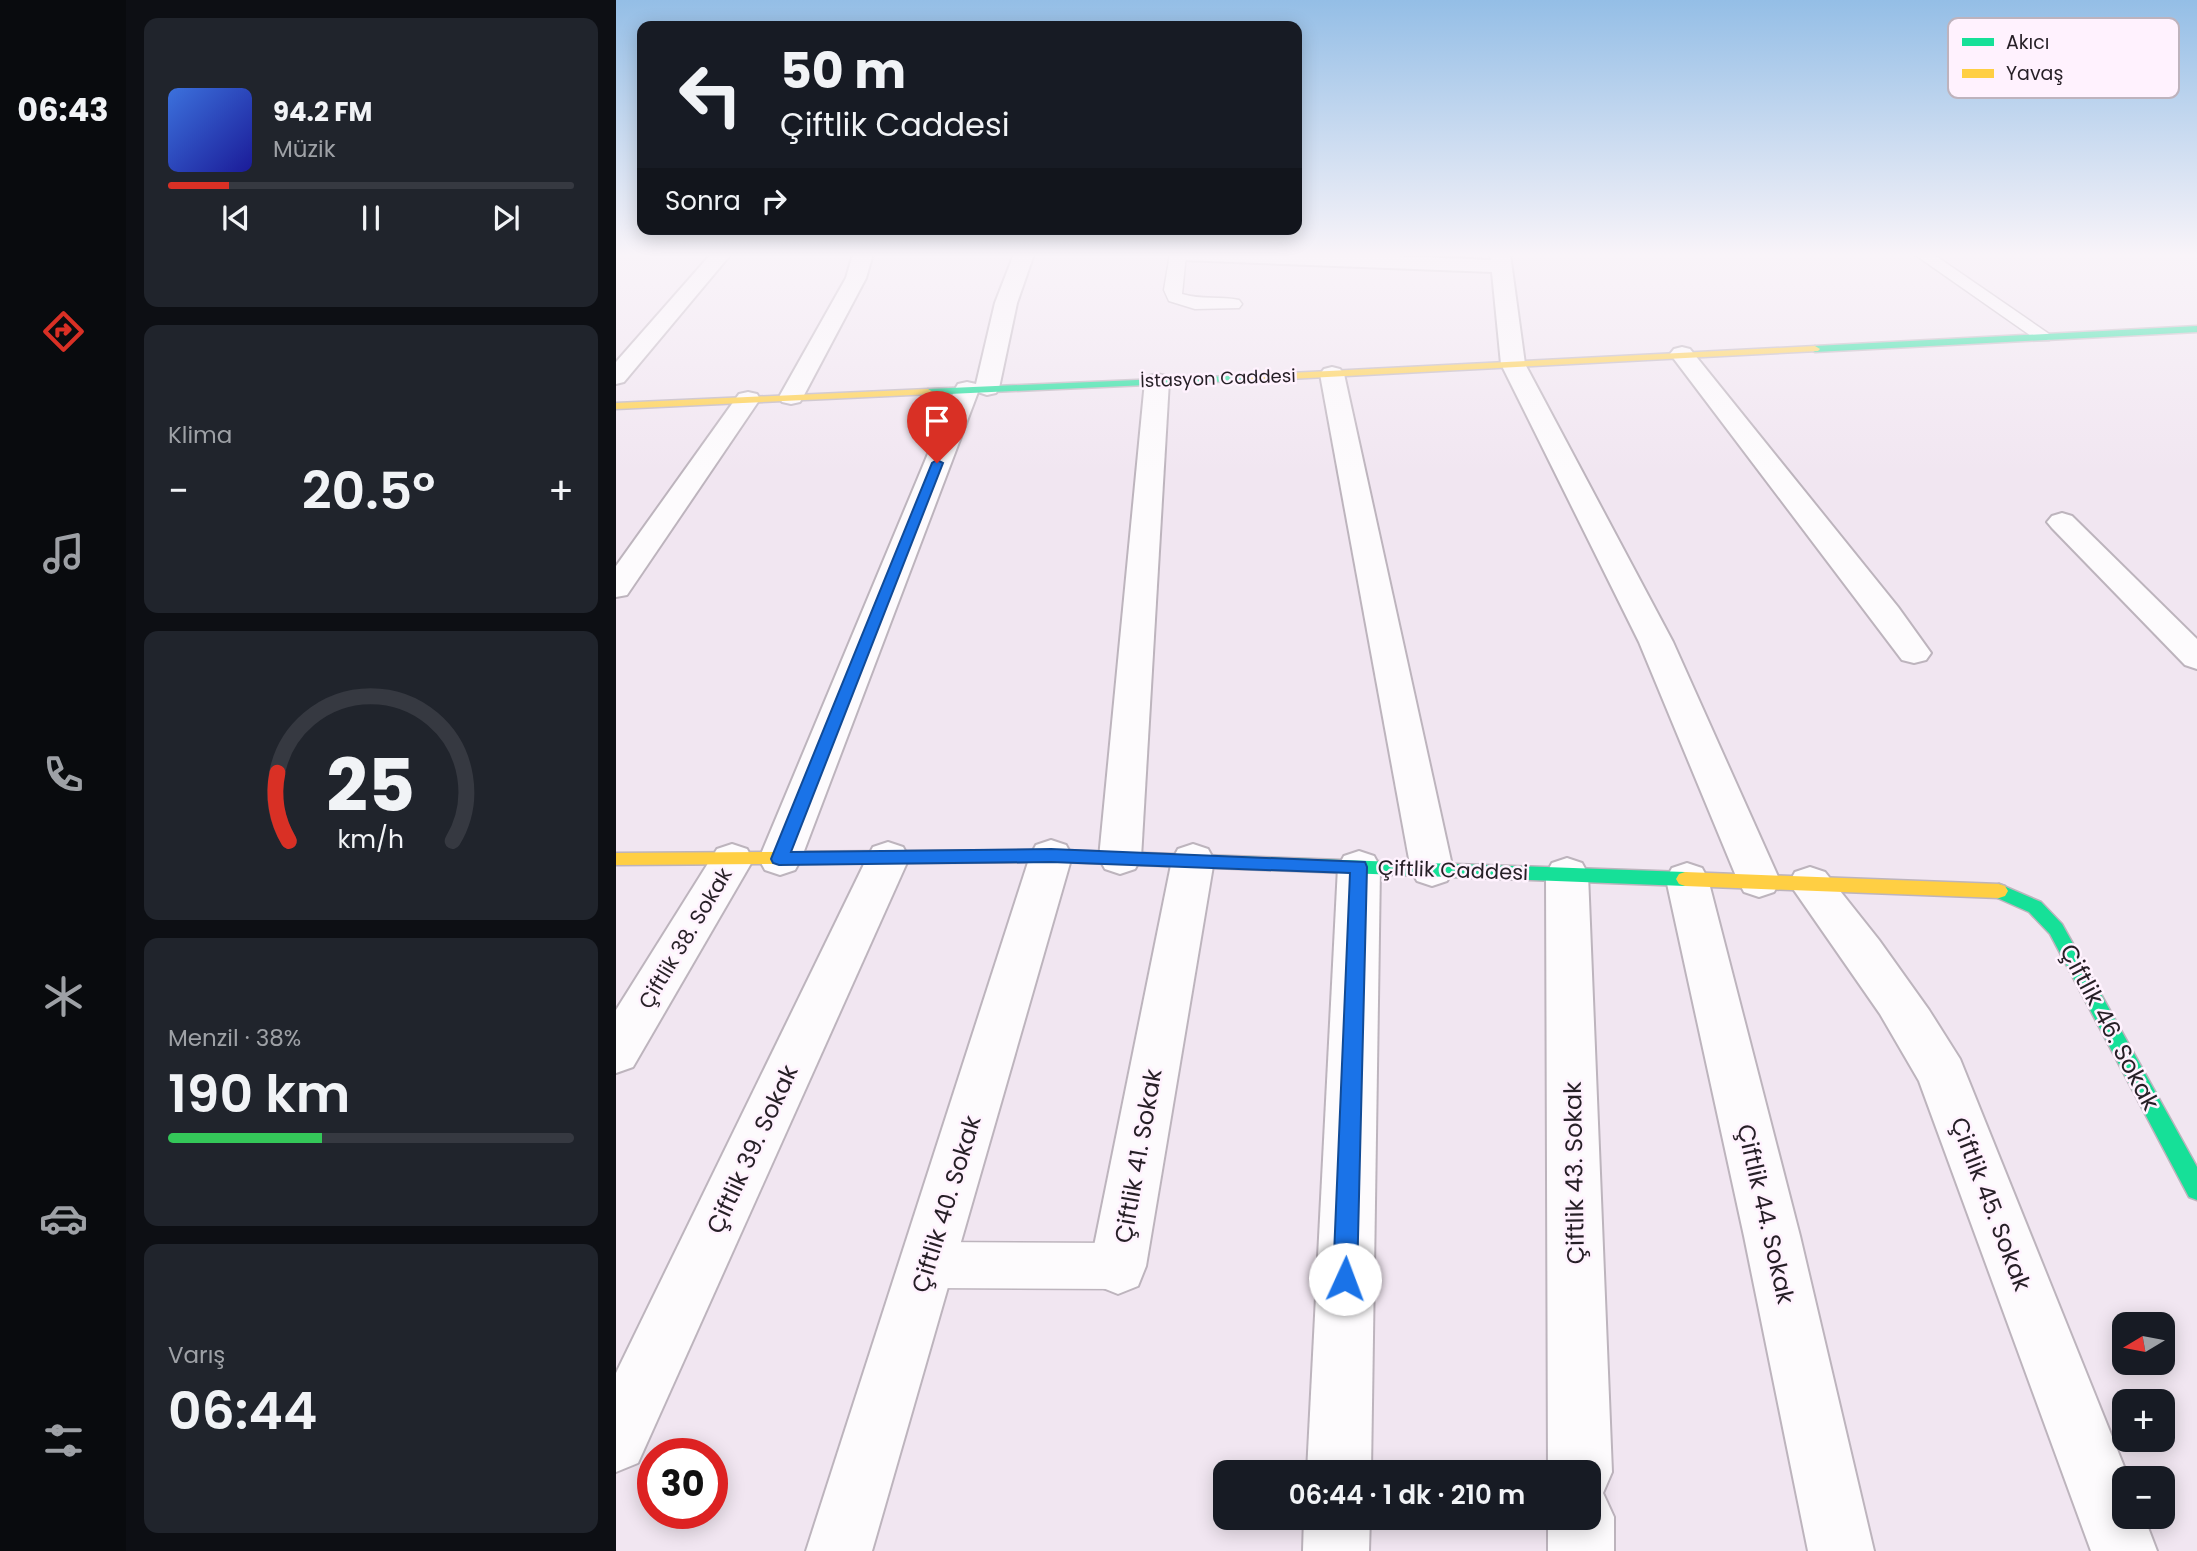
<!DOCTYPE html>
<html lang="tr">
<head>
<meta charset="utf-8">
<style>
  :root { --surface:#171b24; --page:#20242c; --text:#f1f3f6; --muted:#9ea1a6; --line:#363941; --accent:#d93025 }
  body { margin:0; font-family:Poppins,sans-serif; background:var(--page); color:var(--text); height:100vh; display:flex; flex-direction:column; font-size:26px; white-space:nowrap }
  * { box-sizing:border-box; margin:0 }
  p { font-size:23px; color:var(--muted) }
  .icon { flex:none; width:38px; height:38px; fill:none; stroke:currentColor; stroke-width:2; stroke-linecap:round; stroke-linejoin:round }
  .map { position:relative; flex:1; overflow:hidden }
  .details { display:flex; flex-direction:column; gap:18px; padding:18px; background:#0d0f14; width:490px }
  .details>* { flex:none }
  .top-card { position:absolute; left:21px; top:21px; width:665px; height:214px; border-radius:14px; box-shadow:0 4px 18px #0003; background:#171b24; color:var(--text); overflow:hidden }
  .needle { width:46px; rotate:260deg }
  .tools { position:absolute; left:1496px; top:1312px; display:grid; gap:14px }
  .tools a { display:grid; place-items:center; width:63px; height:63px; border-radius:14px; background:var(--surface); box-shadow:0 4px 18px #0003; font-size:35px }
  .speed { position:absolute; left:21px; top:1438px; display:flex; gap:14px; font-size:35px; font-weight:700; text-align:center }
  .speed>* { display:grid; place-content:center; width:91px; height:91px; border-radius:50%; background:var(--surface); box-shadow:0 4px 18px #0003; line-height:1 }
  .speed .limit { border:10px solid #d22; background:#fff; color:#111 }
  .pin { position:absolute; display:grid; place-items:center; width:60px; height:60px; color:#fff; margin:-72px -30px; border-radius:50% 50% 50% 0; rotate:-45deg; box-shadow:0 0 7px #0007 }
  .pin .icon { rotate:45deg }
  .me { position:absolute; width:77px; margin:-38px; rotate:2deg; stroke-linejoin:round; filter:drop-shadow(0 0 5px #0008) }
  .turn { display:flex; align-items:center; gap:24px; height:147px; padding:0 28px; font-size:32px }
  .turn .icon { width:91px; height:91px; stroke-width:2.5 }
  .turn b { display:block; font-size:49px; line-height:60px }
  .then { display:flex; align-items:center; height:66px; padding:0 28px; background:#0003; gap:14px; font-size:26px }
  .big { font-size:52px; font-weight:600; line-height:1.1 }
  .details .widget { flex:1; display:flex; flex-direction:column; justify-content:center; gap:10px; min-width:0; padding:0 24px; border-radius:14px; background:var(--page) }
  .details .dial { align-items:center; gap:0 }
  .dial svg { height:182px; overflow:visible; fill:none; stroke:var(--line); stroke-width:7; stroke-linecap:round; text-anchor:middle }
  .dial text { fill:var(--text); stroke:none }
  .song { display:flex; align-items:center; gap:21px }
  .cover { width:84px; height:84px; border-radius:10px; background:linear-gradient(135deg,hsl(220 70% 55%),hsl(240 70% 35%)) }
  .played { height:7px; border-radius:4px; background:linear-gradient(90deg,var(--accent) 15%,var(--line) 15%) }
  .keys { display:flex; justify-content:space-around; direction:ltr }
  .heat { display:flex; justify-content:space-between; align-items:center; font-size:38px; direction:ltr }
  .charge { height:10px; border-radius:5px; background:linear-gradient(90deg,#34c759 38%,var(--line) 0) }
  .trip { position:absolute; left:597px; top:1460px; width:388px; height:70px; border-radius:14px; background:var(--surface); box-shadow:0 4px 18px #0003; font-weight:600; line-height:70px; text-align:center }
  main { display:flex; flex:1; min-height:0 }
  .dock { display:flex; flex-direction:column; width:126px; justify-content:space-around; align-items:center; background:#090b0e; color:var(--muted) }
  .dock .icon { width:49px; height:49px }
  .dock .active { color:var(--accent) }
  .dock b { font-size:32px; color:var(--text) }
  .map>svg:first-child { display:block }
</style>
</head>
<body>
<main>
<nav class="dock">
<b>06:43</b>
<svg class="icon active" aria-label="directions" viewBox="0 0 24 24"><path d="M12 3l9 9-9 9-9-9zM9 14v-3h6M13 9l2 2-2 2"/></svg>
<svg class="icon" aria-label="music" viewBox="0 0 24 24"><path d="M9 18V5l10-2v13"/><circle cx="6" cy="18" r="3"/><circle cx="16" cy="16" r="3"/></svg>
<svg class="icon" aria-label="phone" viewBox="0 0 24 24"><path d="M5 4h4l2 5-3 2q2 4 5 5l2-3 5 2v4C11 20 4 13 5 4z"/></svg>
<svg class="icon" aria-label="climate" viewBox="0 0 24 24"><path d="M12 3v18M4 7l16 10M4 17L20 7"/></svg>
<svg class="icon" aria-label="car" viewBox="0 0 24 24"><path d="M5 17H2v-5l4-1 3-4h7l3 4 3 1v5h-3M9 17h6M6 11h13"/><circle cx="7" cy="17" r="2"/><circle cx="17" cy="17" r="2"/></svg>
<svg class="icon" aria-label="filters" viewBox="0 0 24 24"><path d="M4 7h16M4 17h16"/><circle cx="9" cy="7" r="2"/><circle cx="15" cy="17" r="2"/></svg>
</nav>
<section class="details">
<div class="widget">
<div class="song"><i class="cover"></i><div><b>94.2 FM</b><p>Müzik</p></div></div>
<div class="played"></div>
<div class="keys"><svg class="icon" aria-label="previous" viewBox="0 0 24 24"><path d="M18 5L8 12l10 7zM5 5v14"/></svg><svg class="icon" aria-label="pause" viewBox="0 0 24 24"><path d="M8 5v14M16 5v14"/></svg><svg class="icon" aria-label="next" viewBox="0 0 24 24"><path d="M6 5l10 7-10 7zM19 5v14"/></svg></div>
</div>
<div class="widget"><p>Klima</p>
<div class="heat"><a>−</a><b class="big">20.5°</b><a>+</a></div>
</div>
<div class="widget dial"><svg viewBox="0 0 100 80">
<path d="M14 69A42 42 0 1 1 86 69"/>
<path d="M14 69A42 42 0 0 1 9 39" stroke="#d93025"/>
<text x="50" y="56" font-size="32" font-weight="700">25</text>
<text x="50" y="72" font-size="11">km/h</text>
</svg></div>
<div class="widget"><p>Menzil · 38%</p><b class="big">190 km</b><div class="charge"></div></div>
<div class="widget"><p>Varış</p><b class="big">06:44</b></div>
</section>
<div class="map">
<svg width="1581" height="1551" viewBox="0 0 1581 1551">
  <rect width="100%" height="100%" fill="#f1e6f1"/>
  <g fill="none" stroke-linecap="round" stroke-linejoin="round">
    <g stroke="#bdb4bd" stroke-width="3">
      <g id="lane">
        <path d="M554 254H570L566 294C585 300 604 296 623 300L626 304 623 308 579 309 553 301 548 290Z"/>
        <polygon points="1298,254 1317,254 1436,336 1433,340 1421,340"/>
        <polygon points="312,1242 502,1243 518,1250 525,1266 518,1282 502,1289 312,1288 296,1281 289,1265 296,1249"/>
      </g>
    </g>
    <g stroke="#bdb4bd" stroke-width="4">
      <g id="street">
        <polygon points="95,254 115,254 8,382 0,384 0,362"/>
        <polygon points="237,254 257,254 250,278 187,397 184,402 175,404 166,402 163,397 230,278"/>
        <polygon points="398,254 418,254 401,303 383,388 380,393 371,395 362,392 185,859 179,870 164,875 149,870 143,859 339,389 342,384 351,382 360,384 379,303"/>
        <polygon points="556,254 731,254 875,260 874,254 894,254 909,364 1057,642 1164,881 1158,892 1143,897 1128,892 1122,881 1023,642 885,364 876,272 565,260"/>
        <polygon points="1066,347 1074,349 1282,607 1315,653 1310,660 1298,663 1286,660 1058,359 1054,354 1058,349"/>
        <polygon points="716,367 724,369 728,374 837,870 831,881 816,886 801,881 795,870 704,374 708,369"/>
        <polygon points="541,374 549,376 553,381 525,858 519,869 504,874 489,869 483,858 529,381 533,376"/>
        <polygon points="132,392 141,394 144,399 11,595 0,597 0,566 123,394"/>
        <polygon points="1446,513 1456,516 1581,639 1581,669 1569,665 1436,528 1431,522 1436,516"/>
        <polygon points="435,840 450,845 456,856 256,1551 190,1551 414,856 420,845"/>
        <polygon points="272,842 287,847 293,858 22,1463 0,1472 0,1373 251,858 257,847"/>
        <polygon points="116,844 131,849 137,860 17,1067 0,1073 0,1010 101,849"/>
        <polygon points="577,844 592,849 598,860 530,1266 522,1286 502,1294 482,1286 474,1266 556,860 562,849"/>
        <polygon points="743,851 758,856 764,867 755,1472 691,1472 722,867 728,856"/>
        <polygon points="951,858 966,863 972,874 996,1472 987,1493 998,1517 998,1551 932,1551 932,1517 973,1517 973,1472 932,1472 930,874 936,863"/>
        <polygon points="1071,863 1086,868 1092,879 1184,1236 1258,1551 1192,1551 1128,1236 1050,879 1056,868"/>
        <polygon points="1194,867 1209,872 1263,940 1313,1010 1344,1059 1513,1479 1508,1479 1508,1517 1528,1517 1541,1551 1475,1551 1303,1081 1264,1014 1173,883 1179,872"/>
        <polygon points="688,1517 754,1517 753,1551 687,1551"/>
      </g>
    </g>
    <g stroke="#bdb4bd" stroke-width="3">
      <g id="fast">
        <polygon points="1581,326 1581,332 1199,352 1194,349 1199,346"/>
        <polygon points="636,375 639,376 639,380 312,395 307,392 312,389"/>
        <polygon points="444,850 1069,872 1075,874 1078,879 1075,884 1069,886 444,862 438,860 436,856 438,852"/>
        <polygon points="1383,884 1425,902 1446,924 1581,1167 1581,1200 1573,1197 1434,934 1413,912 1377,896 1374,891 1377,886"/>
      </g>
    </g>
    <g stroke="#bdb4bd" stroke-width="3">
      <g id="slow">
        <polygon points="1199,346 1204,349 1202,351 636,381 631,378 636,375"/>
        <polygon points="312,389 317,392 316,394 0,409 0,403"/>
        <polygon points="444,850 450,852 452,856 450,860 444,862 0,865 0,853"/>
        <polygon points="1069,872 1383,884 1389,886 1392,891 1389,896 1383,898 1069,886 1063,884 1060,879 1063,874"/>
      </g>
    </g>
    <use href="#lane" fill="#fdfbfd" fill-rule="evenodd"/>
    <use href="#street" fill="#fdfbfd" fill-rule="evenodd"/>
    <use href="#fast" fill="#16e098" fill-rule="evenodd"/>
    <use href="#slow" fill="#ffcf43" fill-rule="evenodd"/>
  </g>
  <linearGradient id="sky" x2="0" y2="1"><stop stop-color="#94bee6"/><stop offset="0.54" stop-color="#f9f4f9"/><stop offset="1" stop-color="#f9f4f9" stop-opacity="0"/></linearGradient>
  <rect width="1581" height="472" fill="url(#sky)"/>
  <polygon fill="#1a73e8" stroke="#114b97" stroke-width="2" points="321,460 327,463 175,852 435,849 749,862 751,867 741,1279 737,1288 729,1291 721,1288 717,1279 734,873 435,862 163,865 157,863 155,859 316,463"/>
  <g text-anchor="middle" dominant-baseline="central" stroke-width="5" stroke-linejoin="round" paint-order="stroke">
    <g font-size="18" fill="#261f26" stroke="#fff2fe">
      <text transform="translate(602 378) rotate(-2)">İstasyon Caddesi</text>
    </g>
    <g font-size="21" fill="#261f26" stroke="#fff2fe">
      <text transform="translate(837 870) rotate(2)">Çiftlik Caddesi</text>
      <text transform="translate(69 938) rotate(-59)">Çiftlik 38. Sokak</text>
    </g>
    <g font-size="24" fill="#261f26" stroke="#fff2fe">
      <text transform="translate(1494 1027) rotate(62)">Çiftlik 46. Sokak</text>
      <text transform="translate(136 1149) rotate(-65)">Çiftlik 39. Sokak</text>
      <text transform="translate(522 1156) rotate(-80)">Çiftlik 41. Sokak</text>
      <text transform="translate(958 1173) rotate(-91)">Çiftlik 43. Sokak</text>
      <text transform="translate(330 1204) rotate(-73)">Çiftlik 40. Sokak</text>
      <text transform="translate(1375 1204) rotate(69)">Çiftlik 45. Sokak</text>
      <text transform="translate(1150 1214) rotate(77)">Çiftlik 44. Sokak</text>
    </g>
  </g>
  <rect x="1332" y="18" width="231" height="80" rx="10" fill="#fff2fe" stroke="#beb3bd" stroke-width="2"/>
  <rect x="1346" y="38" width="32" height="8" fill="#16e098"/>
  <rect x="1346" y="69" width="32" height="9" fill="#ffcf43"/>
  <g font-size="19" fill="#261f26">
    <text x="1390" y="49">Akıcı</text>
    <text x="1390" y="80">Yavaş</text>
  </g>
</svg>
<div class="tools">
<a><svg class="needle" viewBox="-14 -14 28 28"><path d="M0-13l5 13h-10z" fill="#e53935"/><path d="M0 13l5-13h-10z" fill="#9ea1a6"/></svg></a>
<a>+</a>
<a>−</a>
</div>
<div class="speed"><div class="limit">30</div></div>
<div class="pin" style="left:321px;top:463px;background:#d93025"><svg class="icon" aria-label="arrive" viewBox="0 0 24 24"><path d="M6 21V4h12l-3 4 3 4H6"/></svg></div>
<svg class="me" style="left:729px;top:1279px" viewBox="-20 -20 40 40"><circle r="19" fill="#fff"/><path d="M0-13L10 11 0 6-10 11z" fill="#1a73e8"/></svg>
<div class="trip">06:44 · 1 dk · 210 m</div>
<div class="top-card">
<div class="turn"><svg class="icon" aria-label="left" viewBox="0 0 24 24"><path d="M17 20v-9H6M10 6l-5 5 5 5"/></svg><div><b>50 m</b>Çiftlik Caddesi</div></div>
<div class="then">Sonra<svg class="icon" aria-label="right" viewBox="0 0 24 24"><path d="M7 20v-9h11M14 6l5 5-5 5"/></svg></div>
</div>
</div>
</main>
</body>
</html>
